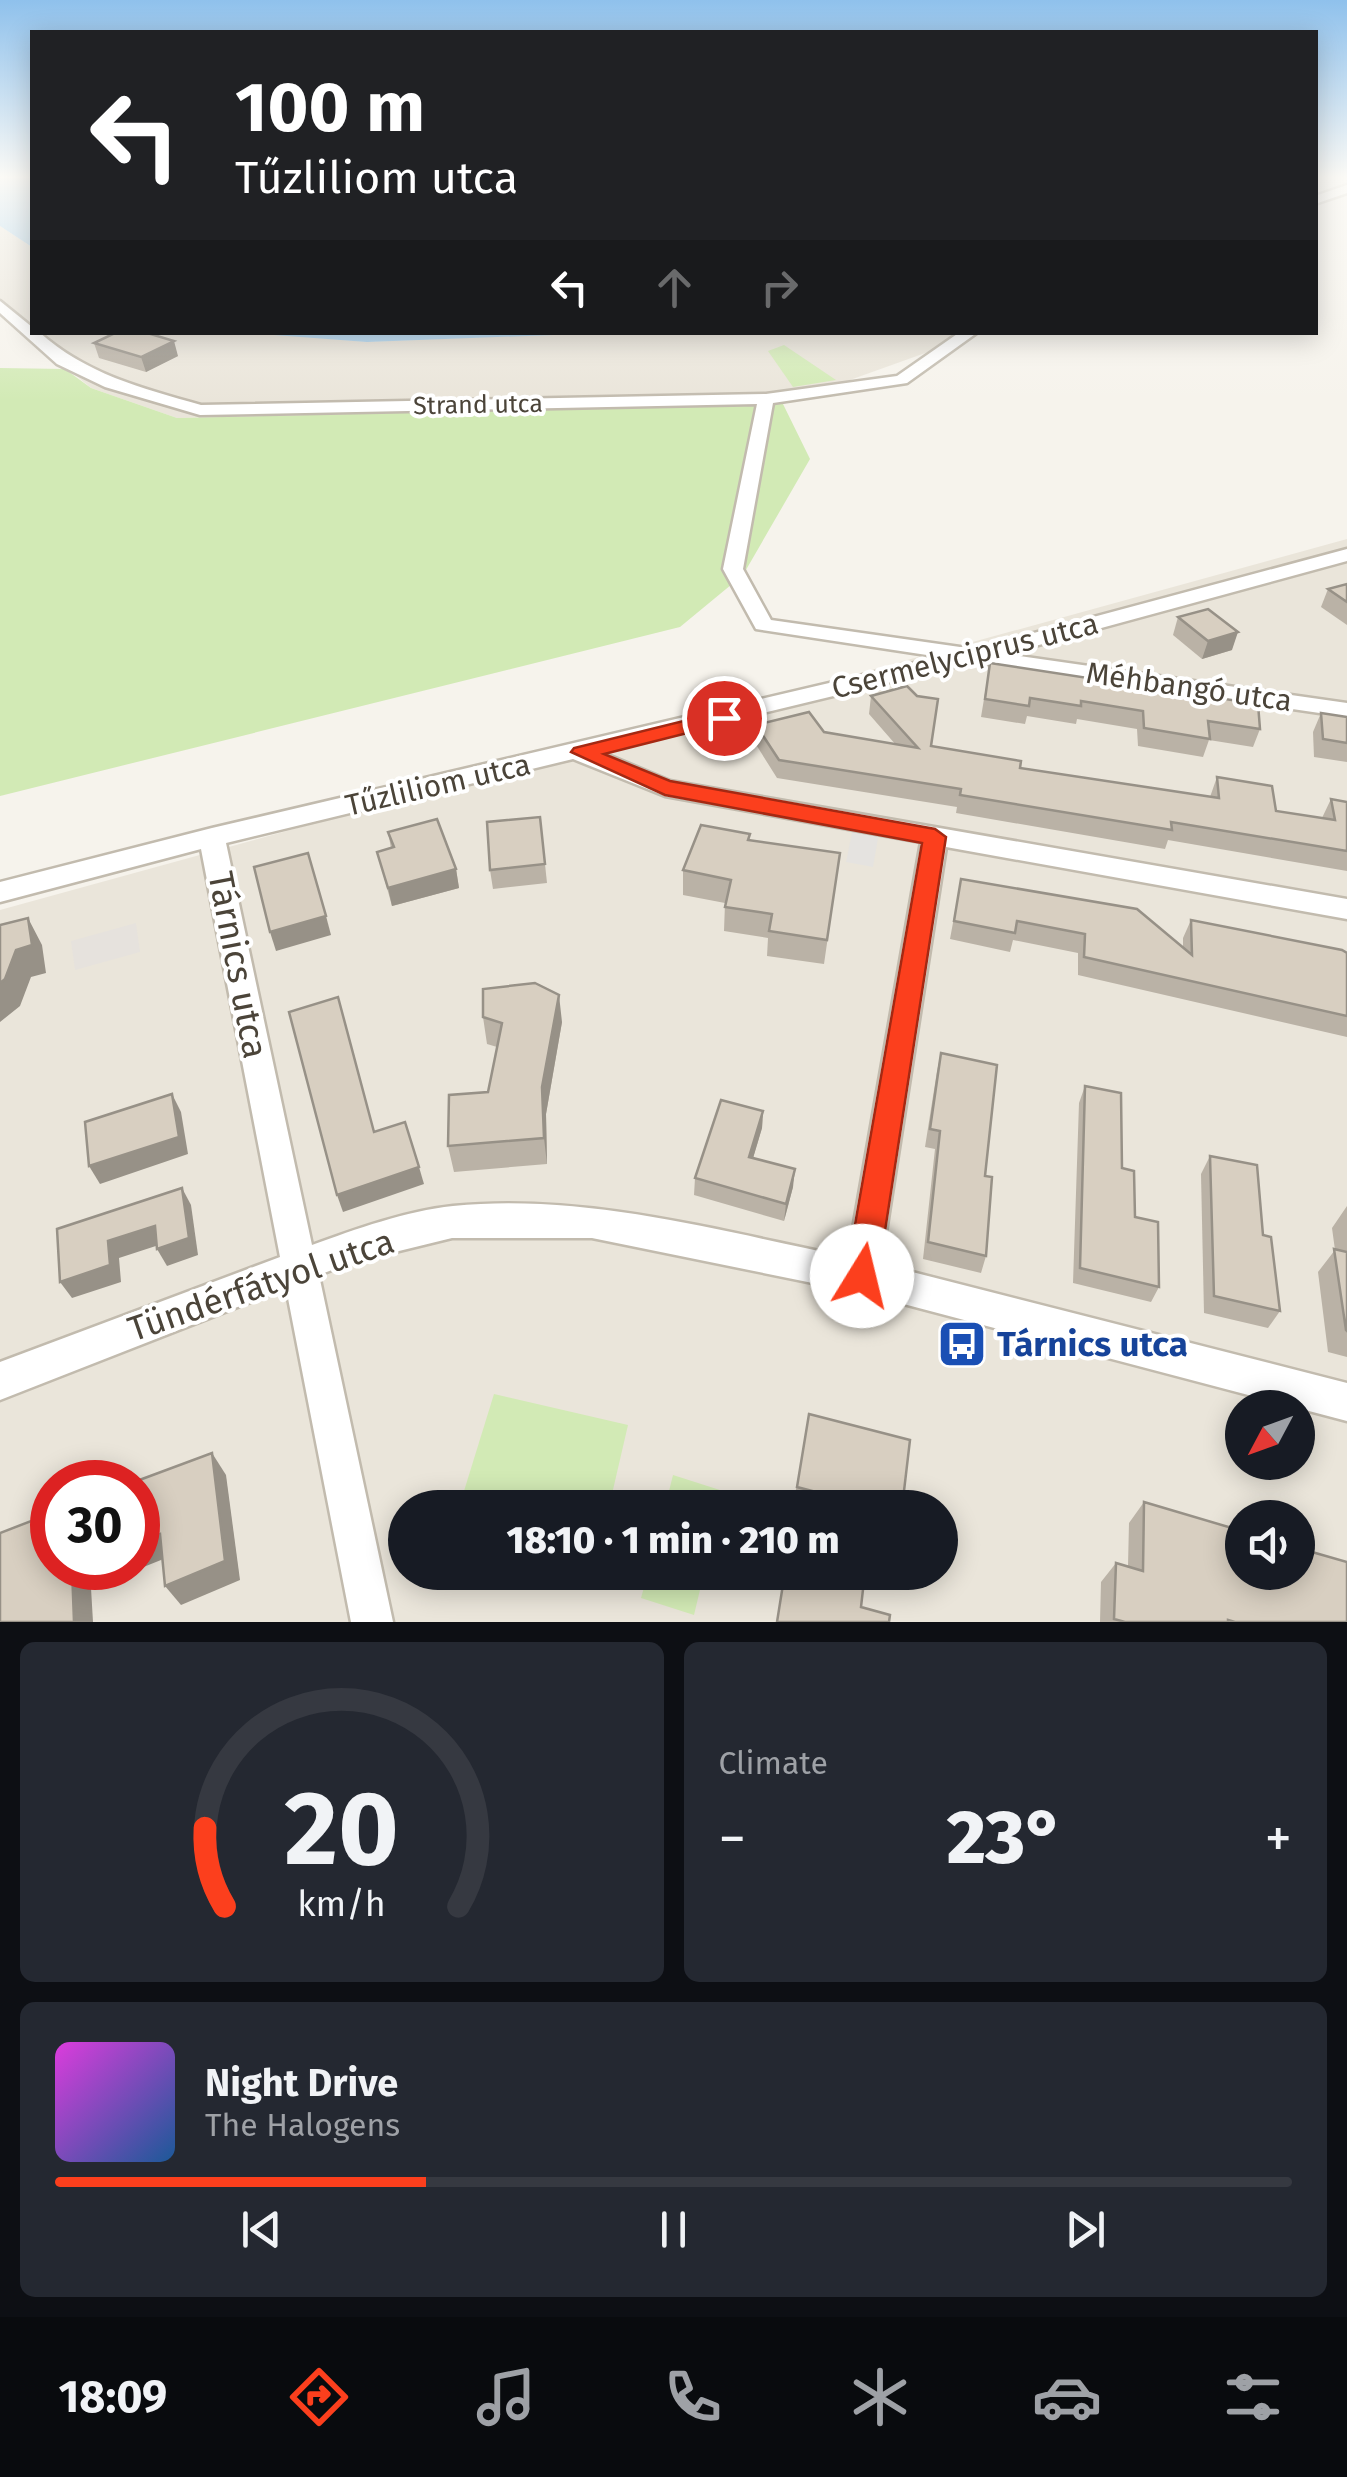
<!DOCTYPE html>
<html lang="en">
<head>
<meta charset="utf-8">
<style>
  :root { --surface:#171b24; --page:#242831; --text:#f1f3f6; --muted:#9ea1a6; --line:#363941; --accent:#fc3f1d }
  body { margin:0; font-family:"Fira Sans",sans-serif; background:var(--page); color:var(--text); height:100vh; display:flex; flex-direction:column; font-size:38px; white-space:nowrap }
  * { box-sizing:border-box; margin:0 }
  p { font-size:32px; color:var(--muted) }
  .icon { flex:none; width:55px; height:55px; fill:none; stroke:currentColor; stroke-width:2; stroke-linecap:round; stroke-linejoin:round }
  .map { position:relative; height:1622px; overflow:hidden }
  .details { display:flex; flex-direction:column; gap:20px; padding:20px; background:#0d0f14; flex:1 }
  .details>* { flex:none }
  .banner { position:absolute; left:30px; top:30px; width:1288px; height:305px; border-radius:0px; box-shadow:0 5px 25px #0003; background:#202124; color:#fff; overflow:hidden }
  .needle { width:65px; rotate:229deg }
  .buttons { position:absolute; left:1225px; top:1390px; display:grid; gap:20px }
  .buttons a { display:grid; place-items:center; width:90px; height:90px; border-radius:50%; background:var(--surface); box-shadow:0 5px 25px #0003; font-size:50px }
  .speed { position:absolute; left:30px; top:1460px; display:flex; gap:20px; font-size:50px; font-weight:700; text-align:center }
  .speed>* { display:grid; place-content:center; width:130px; height:130px; border-radius:50%; background:var(--surface); box-shadow:0 5px 25px #0003; line-height:1 }
  .speed .limit { border:15px solid #d22; background:#fff; color:#111 }
  .pin { position:absolute; display:grid; place-items:center; width:85px; height:85px; color:#fff; margin:-42px; border:5px solid #fff; border-radius:50%; box-shadow:0 2px 10px #0007 }
  .me { position:absolute; width:110px; margin:-55px; rotate:9deg; stroke-linejoin:round; filter:drop-shadow(0 0 8px #0008) }
  .turn { display:flex; align-items:center; gap:35px; height:210px; padding:0 40px; font-size:45px }
  .turn .icon { width:130px; height:130px; stroke-width:2.5 }
  .turn b { display:block; font-size:70px; line-height:85px }
  .lanes { display:flex; align-items:center; height:95px; padding:0 40px; background:#0003; justify-content:center; gap:50px; direction:ltr }
  .lanes .off { opacity:.35 }
  .big { font-size:75px; font-weight:800; line-height:1.1 }
  .details .tile { flex:1; display:flex; flex-direction:column; justify-content:center; gap:15px; min-width:0; padding:0 35px; border-radius:15px; background:var(--page) }
  .details .dial { align-items:center; gap:0 }
  .dial svg { height:260px; overflow:visible; fill:none; stroke:var(--line); stroke-width:7; stroke-linecap:round; text-anchor:middle }
  .dial text { fill:var(--text); stroke:none }
  .song { display:flex; align-items:center; gap:30px }
  .cover { width:120px; height:120px; border-radius:15px; background:linear-gradient(135deg,hsl(300 70% 55%),hsl(210 70% 35%)) }
  .played { height:10px; border-radius:5px; background:linear-gradient(90deg,var(--accent) 30%,var(--line) 30%) }
  .keys { display:flex; justify-content:space-around; direction:ltr }
  .heat { display:flex; justify-content:space-between; align-items:center; font-size:55px; direction:ltr }
  .details .tiles { flex:1; display:grid; gap:20px; grid-template-columns:1fr 1fr }
  .tile:last-child { grid-column:span 2 }
  .trip { position:absolute; left:388px; top:1490px; width:570px; height:100px; border-radius:50px; background:var(--surface); box-shadow:0 5px 25px #0003; font-weight:800; line-height:100px; text-align:center }
  .tabs { display:flex; height:160px; justify-content:space-around; align-items:center; background:#090b0e; color:var(--muted) }
  .tabs .icon { width:70px; height:70px }
  .tabs .on { color:var(--accent) }
  .tabs b { font-size:45px; color:var(--text) }
  .map>svg:first-child { display:block }
</style>
</head>
<body>
<div class="map">
<svg width="1347" height="1622" viewBox="0 0 1347 1622">
  <rect width="100%" height="100%" fill="#f6f3ec"/>
  <g fill="#eae5da" fill-rule="evenodd">
    <polygon points="0,226 32,247 32,332 248,332 367,342 605,332 981,333 783,404 177,418 91,388 0,313"/>
    <path d="M1347 539V1622H0V910ZM1242 1408H1298V1462H1242ZM52 1482H138V1568H52ZM405 1508H940V1572H405ZM1242 1518H1298V1572H1242Z"/>
  </g>
  <polygon fill="#e6e2dd" points="136,923 140,952 75,970 71,941"/>
  <g fill="#d2eab5">
    <polygon points="784,345 836,380 793,387 768,351"/>
    <polygon points="0,368 65,369 91,388 177,418 783,404 810,459 743,575 680,627 0,796"/>
    <polygon points="494,1394 628,1425 609,1507 531,1507 464,1491"/>
    <polygon points="673,1475 723,1491 719,1507 665,1507"/>
    <polygon points="648,1573 704,1573 694,1615 641,1598"/>
  </g>
  <polygon fill="#e5e3e0" points="854,823 880,827 873,867 846,862"/>
  <g fill="#a9d4f2">
    <polygon points="0,175 32,175 32,247 0,226"/>
    <polygon points="248,333 248,332 605,333 367,342"/>
  </g>
  <g fill="none" stroke-linecap="round" stroke-linejoin="round">
    <g stroke="#c2bbae" stroke-width="5">
      <g id="street">
        <polygon points="1347,185 1347,193 1315,204 1315,196"/>
        <path d="M0 301 32 327V332H39C86 374 141 388 201 405L766 394 897 376 960 332H978L907 383 773 403 743 569 771 620 974 649 1347 549V561L1006 654 1347 703V717L974 662 601 752 670 781 1347 899V919L946 847 881 1264 1347 1383V1421L862 1293 592 1238H452L350 1263 319 1275 393 1622H351L286 1288 0 1400V1362L280 1257 201 849 0 902V882L212 828 940 657 756 629 723 569 757 404 200 415 105 387 57 364 0 313ZM573 759 665 796 921 842 848 1257C719 1231 586 1193 453 1206 406 1211 356 1229 312 1245L226 843Z"/>
      </g>
    </g>
    <use href="#street" fill="#fff" fill-rule="evenodd"/>
  </g>
  <g fill="#bab2a6">
    <polygon points="94,343 178,356 146,372 99,358"/>
    <polygon points="1347,584 1347,625 1321,607 1328,589"/>
    <polygon points="1178,617 1232,650 1202,659 1173,635"/>
    <polygon points="990,663 1260,729 1253,747 1209,740 1203,757 1138,746 1137,729 1077,719 1076,724 1027,716 1025,724 981,717"/>
    <polygon points="871,696 931,746 1020,768 1210,797 1217,777 1276,811 1322,818 1331,799 1347,802 1347,871 1168,840 1165,849 956,813 957,807 777,778 755,743 756,725 824,732 896,745 869,714"/>
    <polygon points="1321,713 1347,717 1347,762 1314,757 1313,732"/>
    <polygon points="540,817 547,883 493,889 490,870"/>
    <polygon points="388,832 456,869 459,888 392,906 377,852 391,848"/>
    <polygon points="750,834 749,840 840,853 824,964 767,956 768,938 724,931 725,903 683,895 683,870"/>
    <polygon points="961,879 1183,948 1183,938 1191,920 1347,953 1347,1037 1078,975 1078,953 1013,940 1010,952 950,939"/>
    <polygon points="483,1017 562,1022 546,1114 547,1164 454,1172 448,1146 488,1092 497,1047 487,1044"/>
    <polygon points="941,1053 985,1176 986,1256 981,1273 923,1259 935,1149 925,1147 937,1071"/>
    <polygon points="1085,1086 1122,1168 1135,1217 1159,1287 1151,1302 1073,1283 1079,1103"/>
    <polygon points="763,1111 762,1128 753,1158 793,1187 784,1221 694,1195 695,1178"/>
    <polygon points="1210,1156 1263,1235 1280,1311 1268,1328 1204,1313 1201,1174"/>
    <polygon points="1347,1206 1347,1357 1328,1352 1318,1272 1335,1250 1332,1228"/>
    <polygon points="809,1414 902,1508 819,1508 794,1501"/>
    <polygon points="1144,1502 1347,1622 1100,1622 1101,1582 1116,1563 1128,1566 1129,1523"/>
  </g>
  <g fill="#979187">
    <polygon points="174,341 178,356 146,372 141,357"/>
    <polygon points="1238,632 1232,650 1202,659 1208,641"/>
    <polygon points="456,869 459,888 392,906 388,888"/>
    <polygon points="326,916 331,935 276,951 270,932"/>
    <polygon points="28,918 42,945 46,973 31,977 20,1006 0,1022 0,983"/>
    <polygon points="559,995 562,1022 546,1114 547,1164 544,1138 542,1087"/>
    <polygon points="172,1094 181,1112 188,1154 100,1184 89,1166"/>
    <polygon points="763,1111 762,1128 748,1175 749,1157"/>
    <polygon points="419,1167 424,1184 343,1212 337,1195"/>
    <polygon points="795,1169 793,1187 784,1221 786,1204"/>
    <polygon points="182,1188 191,1205 198,1255 167,1266 157,1249"/>
    <polygon points="155,1226 165,1243 119,1258 121,1282 72,1298 60,1282 108,1241"/>
    <polygon points="212,1453 226,1475 240,1580 181,1605 165,1586"/>
    <polygon points="160,1534 176,1554 91,1588 93,1622 74,1622 72,1568 138,1568 138,1543"/>
  </g>
  <g fill="#d8cfc1" stroke="#979187" stroke-width="2.5">
    <polygon points="117,332 144,332 174,341 141,357 94,343"/>
    <polygon points="1347,584 1347,602 1328,589"/>
    <polygon points="1208,609 1238,632 1208,641 1178,617"/>
    <polygon points="990,663 1258,704 1260,729 1208,721 1210,739 1144,728 1143,711 1081,701 1081,706 1030,698 1029,706 985,699"/>
    <polygon points="907,686 917,696 938,699 931,746 1021,761 1020,768 1219,798 1217,777 1272,786 1276,811 1335,820 1331,799 1347,802 1347,851 1171,822 1172,830 960,795 961,789 779,760 756,725 809,712 824,732 918,748 871,696"/>
    <polygon points="1321,713 1347,717 1347,743 1323,739"/>
    <polygon points="540,817 545,864 490,870 487,822"/>
    <polygon points="437,819 456,869 388,888 377,852 394,847 388,832"/>
    <polygon points="701,825 750,834 748,840 840,853 827,940 769,931 772,914 725,907 731,880 683,870"/>
    <polygon points="308,853 326,916 270,932 254,867"/>
    <polygon points="961,879 1137,909 1192,955 1191,920 1342,950 1347,953 1347,1016 1084,957 1085,934 1017,921 1015,933 954,921"/>
    <polygon points="28,918 32,945 16,950 5,979 0,983 0,925"/>
    <polygon points="535,983 559,995 542,1087 544,1138 448,1146 449,1095 488,1092 502,1023 483,1017 483,989"/>
    <polygon points="338,997 374,1132 405,1122 419,1167 337,1195 289,1012"/>
    <polygon points="941,1053 997,1065 985,1176 992,1177 986,1256 928,1242 940,1131 930,1129"/>
    <polygon points="1085,1086 1121,1093 1122,1168 1134,1171 1135,1217 1158,1222 1159,1287 1080,1268"/>
    <polygon points="172,1094 179,1137 89,1166 85,1122"/>
    <polygon points="721,1100 763,1111 749,1157 795,1169 786,1204 695,1178"/>
    <polygon points="1210,1156 1257,1165 1263,1235 1271,1237 1280,1311 1214,1296"/>
    <polygon points="182,1188 189,1238 157,1249 155,1226 108,1241 110,1265 60,1282 57,1229"/>
    <polygon points="1334,1249 1347,1252 1347,1331 1346,1330"/>
    <polygon points="809,1414 910,1440 902,1508 877,1508 797,1487"/>
    <polygon points="212,1453 225,1561 165,1586 160,1534 138,1543 138,1482 134,1482"/>
    <polygon points="1144,1502 1242,1531 1242,1572 1298,1572 1298,1548 1347,1562 1347,1622 1235,1622 1228,1620 1228,1622 1125,1622 1114,1619 1116,1563 1143,1571"/>
    <polygon points="52,1513 52,1568 74,1568 72,1568 74,1622 0,1622 0,1533"/>
    <polygon points="785,1572 865,1572 861,1607 890,1615 889,1622 777,1622"/>
  </g>
  <linearGradient id="sky" x2="0" y2="1"><stop stop-color="#8fc1ec"/><stop offset="0.44" stop-color="#fbfaf6"/><stop offset="1" stop-color="#fbfaf6" stop-opacity="0"/></linearGradient>
  <rect width="1347" height="402" fill="url(#sky)"/>
  <polygon fill="#fc3f1d" stroke="#a42913" stroke-width="2.5" points="724,711 731,713 731,722 604,754 670,781 935,829 946,837 878,1276 873,1287 862,1292 851,1287 846,1276 922,843 665,795 571,752 574,748"/>
  <defs>
    <g id="bus-square" transform="scale(2.5)"><rect x="-9" y="-9" width="18" height="18" rx="4" fill="#1a4fb4" stroke="#fff"/><path d="M-5-6H5V4H4V6H2V4H-2V6H-4V4H-5ZM-3.5-4V0h7V-4ZM-3.5 1.2v1.5H-2V1.2ZM2 1.2v1.5H3.5V1.2Z" fill="#fff"/></g>
  </defs>
  <g fill-rule="evenodd">
    <use href="#bus-square" x="962" y="1344"/>
  </g>
  <g text-anchor="middle" dominant-baseline="central" stroke-width="8" stroke-linejoin="round" paint-order="stroke">
    <g font-size="25" fill="#4b4439" stroke="#fff">
      <text transform="translate(478 405) rotate(-1)">Strand utca</text>
    </g>
    <g font-size="30" fill="#4b4439" stroke="#fff">
      <text transform="translate(965 656) rotate(-14)">Csermelyciprus utca</text>
      <text transform="translate(1189 687) rotate(8)">Méhbangó utca</text>
      <text transform="translate(438 785) rotate(-13)">Tűzliliom utca</text>
    </g>
    <g font-size="35" fill="#4b4439" stroke="#fff">
      <text transform="translate(238 965) rotate(79)">Tárnics utca</text>
      <text transform="translate(261 1285) rotate(-19)">Tündérfátyol utca</text>
    </g>
    <g font-size="35" font-weight="bold" fill="#164399" stroke="#fff" text-anchor="start">
      <text x="997" y="1344">Tárnics utca</text>
    </g>
  </g>
</svg>
<div class="buttons">
<a><svg class="needle" viewBox="-14 -14 28 28"><path d="M0-13l5 13h-10z" fill="#e53935"/><path d="M0 13l5-13h-10z" fill="#9ea1a6"/></svg></a>
<a><svg class="icon" aria-label="sound" viewBox="0 0 24 24"><path d="M4 9h4l5-4v14l-5-4H4zM17 9q2 3 0 6"/></svg></a>
</div>
<div class="speed"><div class="limit">30</div></div>
<div class="pin" style="left:724px;top:718px;background:#d93025"><svg class="icon" aria-label="arrive" viewBox="0 0 24 24"><path d="M6 21V4h12l-3 4 3 4H6"/></svg></div>
<svg class="me" style="left:862px;top:1276px" viewBox="-20 -20 40 40"><circle r="19" fill="#fff"/><path d="M0-13L10 11 0 6-10 11z" fill="#fc3f1d"/></svg>
<div class="trip">18:10 · 1 min · 210 m</div>
<div class="banner">
<div class="turn"><svg class="icon" aria-label="left" viewBox="0 0 24 24"><path d="M17 20v-9H6M10 6l-5 5 5 5"/></svg><div><b>100 m</b>Tűzliliom utca</div></div>
<div class="lanes"><svg class="icon" aria-label="left" viewBox="0 0 24 24"><path d="M17 20v-9H6M10 6l-5 5 5 5"/></svg><svg class="icon off" aria-label="ahead" viewBox="0 0 24 24"><path d="M12 20V5M6 11l6-6 6 6"/></svg><svg class="icon off" aria-label="right" viewBox="0 0 24 24"><path d="M7 20v-9h11M14 6l5 5-5 5"/></svg></div>
</div>
</div>
<section class="details">
<div class="tiles">
<div class="tile dial"><svg viewBox="0 0 100 80">
<path d="M14 69A42 42 0 1 1 86 69"/>
<path d="M14 69A42 42 0 0 1 8 45" stroke="#fc3f1d"/>
<text x="50" y="56" font-size="32" font-weight="700">20</text>
<text x="50" y="72" font-size="11">km/h</text>
</svg></div>
<div class="tile"><p>Climate</p>
<div class="heat"><a>−</a><b class="big">23°</b><a>+</a></div>
</div>
<div class="tile">
<div class="song"><i class="cover"></i><div><b>Night Drive</b><p>The Halogens</p></div></div>
<div class="played"></div>
<div class="keys"><svg class="icon" aria-label="previous" viewBox="0 0 24 24"><path d="M18 5L8 12l10 7zM5 5v14"/></svg><svg class="icon" aria-label="pause" viewBox="0 0 24 24"><path d="M8 5v14M16 5v14"/></svg><svg class="icon" aria-label="next" viewBox="0 0 24 24"><path d="M6 5l10 7-10 7zM19 5v14"/></svg></div>
</div>
</div>
</section>
<nav class="tabs">
<b>18:09</b>
<svg class="icon on" aria-label="directions" viewBox="0 0 24 24"><path d="M12 3l9 9-9 9-9-9zM9 14v-3h6M13 9l2 2-2 2"/></svg>
<svg class="icon" aria-label="music" viewBox="0 0 24 24"><path d="M9 18V5l10-2v13"/><circle cx="6" cy="18" r="3"/><circle cx="16" cy="16" r="3"/></svg>
<svg class="icon" aria-label="phone" viewBox="0 0 24 24"><path d="M5 4h4l2 5-3 2q2 4 5 5l2-3 5 2v4C11 20 4 13 5 4z"/></svg>
<svg class="icon" aria-label="climate" viewBox="0 0 24 24"><path d="M12 3v18M4 7l16 10M4 17L20 7"/></svg>
<svg class="icon" aria-label="car" viewBox="0 0 24 24"><path d="M5 17H2v-5l4-1 3-4h7l3 4 3 1v5h-3M9 17h6M6 11h13"/><circle cx="7" cy="17" r="2"/><circle cx="17" cy="17" r="2"/></svg>
<svg class="icon" aria-label="filters" viewBox="0 0 24 24"><path d="M4 7h16M4 17h16"/><circle cx="9" cy="7" r="2"/><circle cx="15" cy="17" r="2"/></svg>
</nav>
</body>
</html>
